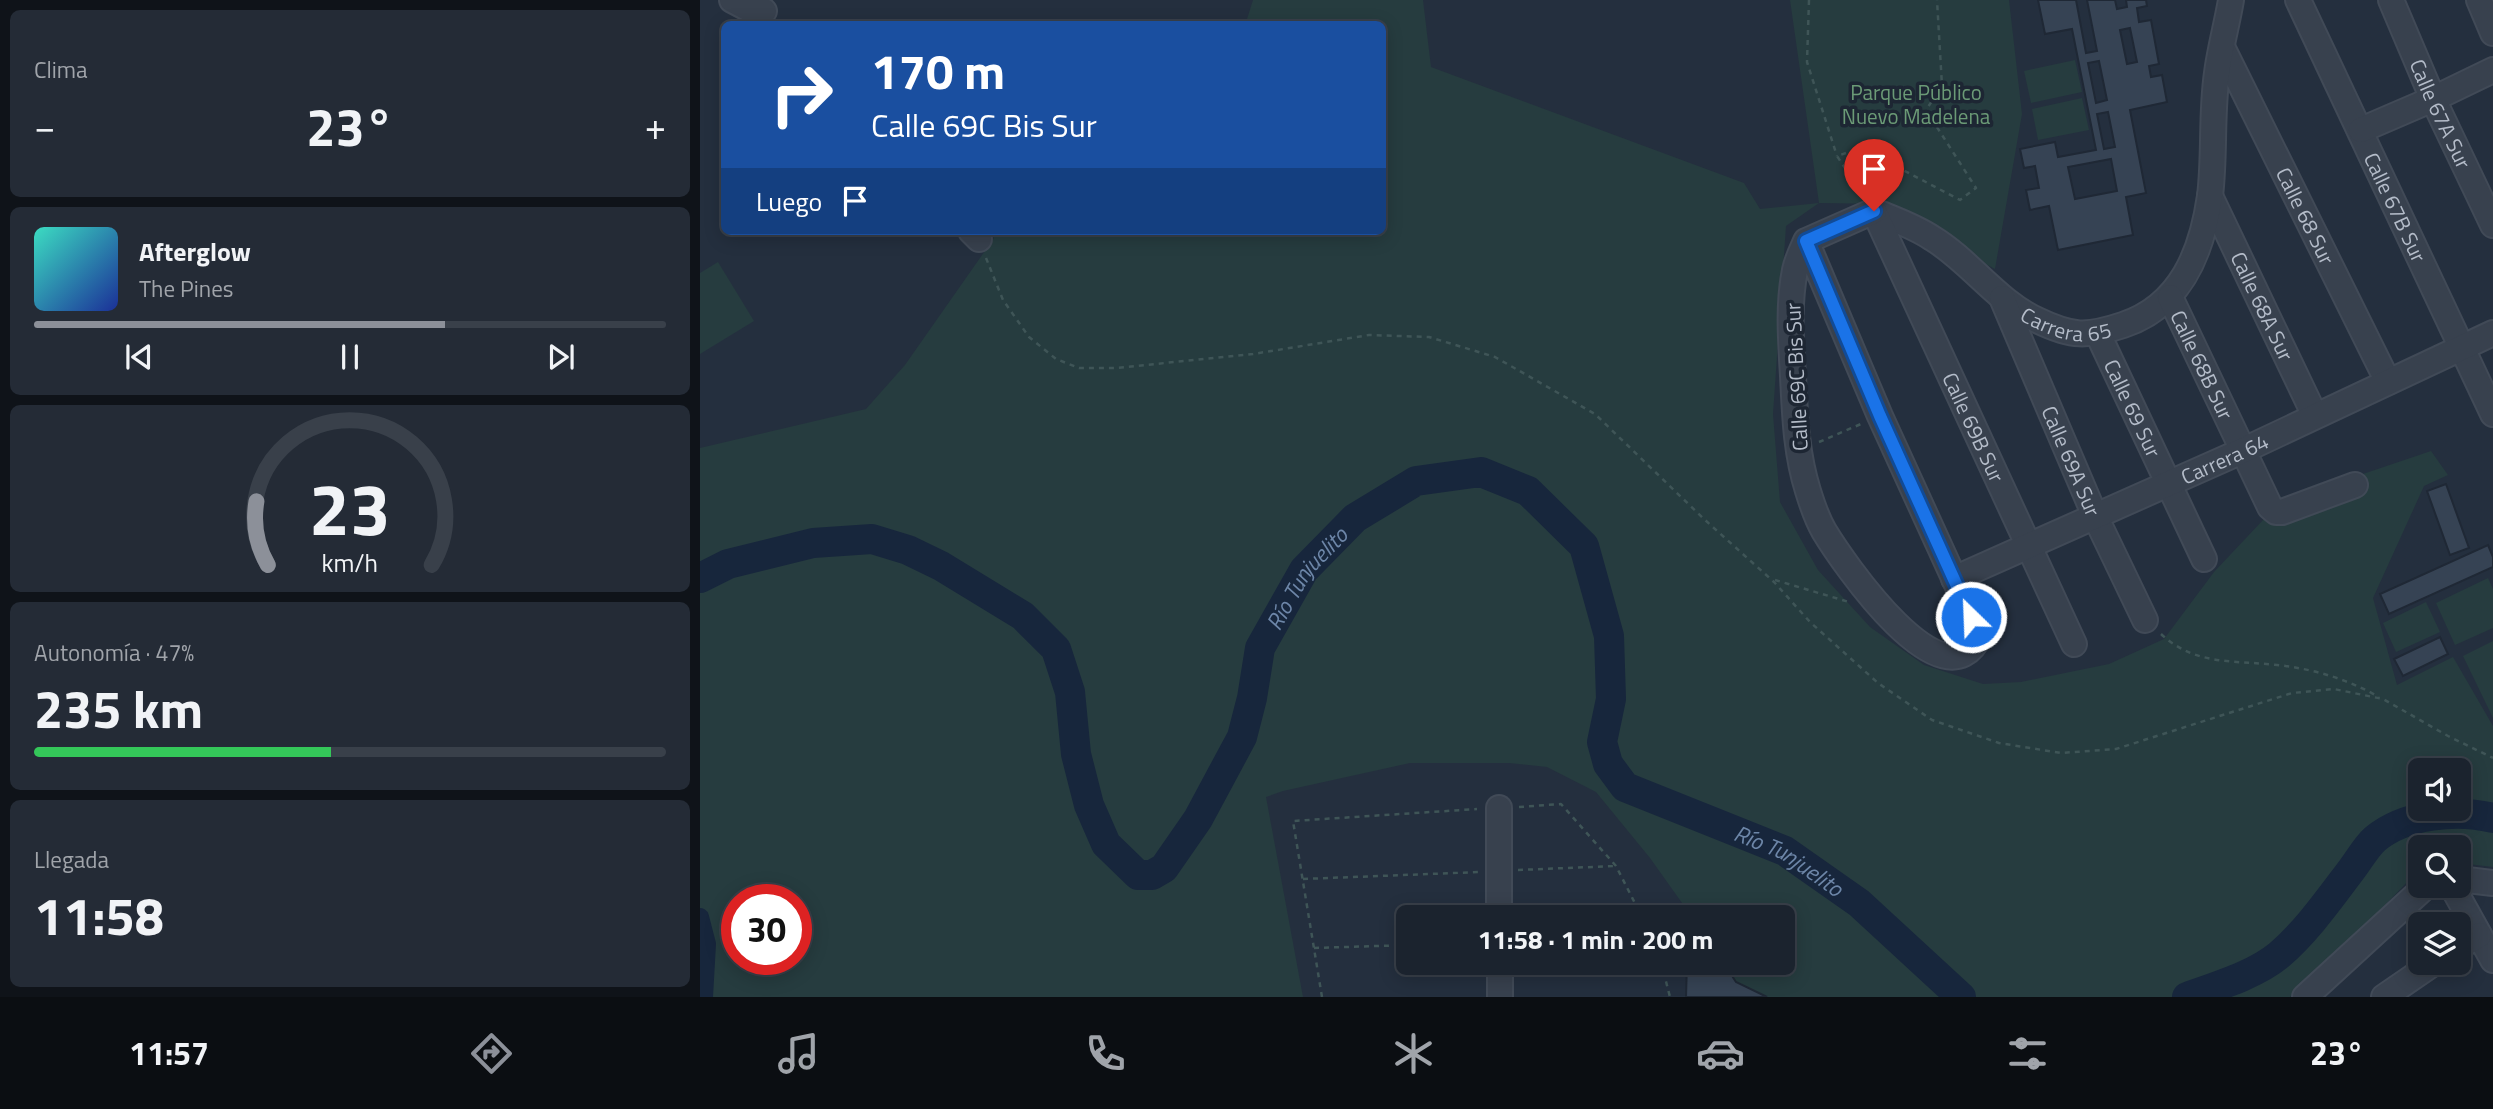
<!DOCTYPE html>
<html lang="es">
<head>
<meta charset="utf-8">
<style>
  :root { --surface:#1b232e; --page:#242b36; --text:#f1f3f6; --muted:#a0a4aa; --line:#39404a; --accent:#8c9099 }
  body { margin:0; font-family:"Titillium Web",sans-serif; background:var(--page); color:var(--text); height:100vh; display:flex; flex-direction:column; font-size:26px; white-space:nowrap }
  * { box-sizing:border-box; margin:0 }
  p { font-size:23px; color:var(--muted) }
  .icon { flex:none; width:38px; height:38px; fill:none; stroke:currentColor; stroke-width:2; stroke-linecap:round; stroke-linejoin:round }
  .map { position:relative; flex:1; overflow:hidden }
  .panel { display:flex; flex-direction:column; gap:10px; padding:10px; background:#0f1319; width:700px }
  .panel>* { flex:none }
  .guide { position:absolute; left:21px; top:21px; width:665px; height:214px; border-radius:10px; box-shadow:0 4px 18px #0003,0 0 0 2px var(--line); background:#1a4fa0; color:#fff; overflow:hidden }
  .buttons { position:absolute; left:1708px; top:758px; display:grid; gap:14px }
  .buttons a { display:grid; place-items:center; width:63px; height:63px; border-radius:10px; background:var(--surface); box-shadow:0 4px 18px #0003,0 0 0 2px var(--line); font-size:35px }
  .speed { position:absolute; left:21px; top:884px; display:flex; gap:14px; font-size:35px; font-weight:700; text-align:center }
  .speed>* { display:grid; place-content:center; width:91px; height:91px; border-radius:50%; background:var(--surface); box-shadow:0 4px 18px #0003,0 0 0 2px var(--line); line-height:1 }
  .speed .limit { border:10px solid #d22; background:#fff; color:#111 }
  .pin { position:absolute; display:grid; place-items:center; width:60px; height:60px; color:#fff; margin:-72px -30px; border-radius:50% 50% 50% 0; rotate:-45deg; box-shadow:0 0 7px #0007 }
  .pin .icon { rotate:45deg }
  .me { position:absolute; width:77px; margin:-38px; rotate:336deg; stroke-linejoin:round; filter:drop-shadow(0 0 5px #0008) }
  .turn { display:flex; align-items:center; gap:24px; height:147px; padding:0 35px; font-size:32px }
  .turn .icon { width:91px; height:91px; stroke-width:2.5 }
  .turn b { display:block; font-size:49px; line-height:60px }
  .then { display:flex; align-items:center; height:66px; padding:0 35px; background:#0003; gap:14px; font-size:26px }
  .big { font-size:52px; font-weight:700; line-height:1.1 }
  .panel .tile { flex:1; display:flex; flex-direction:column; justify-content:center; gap:10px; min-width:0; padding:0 24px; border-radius:10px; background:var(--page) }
  .panel .dial { align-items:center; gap:0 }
  .dial svg { height:182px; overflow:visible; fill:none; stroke:var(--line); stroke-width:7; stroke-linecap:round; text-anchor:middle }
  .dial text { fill:var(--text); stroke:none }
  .song { display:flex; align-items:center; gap:21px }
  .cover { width:84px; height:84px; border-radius:10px; background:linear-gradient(135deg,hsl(170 70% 55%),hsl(230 70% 35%)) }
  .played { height:7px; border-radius:4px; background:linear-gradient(90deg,var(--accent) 65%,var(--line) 65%) }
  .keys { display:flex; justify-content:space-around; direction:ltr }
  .heat { display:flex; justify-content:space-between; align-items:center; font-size:38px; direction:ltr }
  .charge { height:10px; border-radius:5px; background:linear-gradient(90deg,#34c759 47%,var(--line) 0) }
  .trip { position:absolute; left:696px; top:905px; width:399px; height:70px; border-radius:10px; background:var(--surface); box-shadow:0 4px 18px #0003,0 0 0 2px var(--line); font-weight:700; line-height:70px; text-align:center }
  .dock { display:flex; height:112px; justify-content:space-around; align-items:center; background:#0b0e12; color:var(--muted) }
  .dock .icon { width:49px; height:49px }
  .dock .active { color:var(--accent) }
  .dock b { font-size:32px; color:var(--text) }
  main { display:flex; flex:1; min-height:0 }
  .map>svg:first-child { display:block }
</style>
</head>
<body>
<main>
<section class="panel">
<div class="tile"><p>Clima</p>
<div class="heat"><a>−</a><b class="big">23°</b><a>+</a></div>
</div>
<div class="tile">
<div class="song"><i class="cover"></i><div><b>Afterglow</b><p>The Pines</p></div></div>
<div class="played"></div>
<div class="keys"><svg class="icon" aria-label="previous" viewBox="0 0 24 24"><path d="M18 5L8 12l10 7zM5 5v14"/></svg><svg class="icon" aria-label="pause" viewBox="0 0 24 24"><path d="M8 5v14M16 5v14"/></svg><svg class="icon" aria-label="next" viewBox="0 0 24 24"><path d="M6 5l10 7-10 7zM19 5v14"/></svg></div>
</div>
<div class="tile dial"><svg viewBox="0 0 100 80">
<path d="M14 69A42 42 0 1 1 86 69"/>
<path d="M14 69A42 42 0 0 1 9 41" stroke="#8c9099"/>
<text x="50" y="56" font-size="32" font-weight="700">23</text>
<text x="50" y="72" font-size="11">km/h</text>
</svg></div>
<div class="tile"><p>Autonomía · 47%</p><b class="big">235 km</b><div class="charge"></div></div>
<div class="tile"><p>Llegada</p><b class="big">11:58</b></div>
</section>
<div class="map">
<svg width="1793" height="997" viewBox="0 0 1793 997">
  <rect width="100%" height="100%" fill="#242f3e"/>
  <g fill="#263c3f" fill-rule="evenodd">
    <path d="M553 0H723L731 67 1044 183 1060 209 1119 203 1090 0H1309L1322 114 1295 269 1259 250 1187 204 1119 203 1086 226 1073 414 1080 502 1118 570 1170 627 1224 665 1283 684 1321 682 1409 664 1464 639 1514 572 1580 502 1731 451 1748 475 1724 486 1673 598 1697 685 1753 657 1793 726V867L1759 863V847H1720V871L1712 877 1616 977 1590 997H1067L1036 982 1023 963 1083 962V917H992L950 858 896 792 847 767 809 763H710L583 791 566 797 603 997H0V448L166 409 205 365 294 238 288 231H682V24H539L547 19ZM1720 770H1759V808H1720ZM37 900H96V959H37Z"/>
    <polygon points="1375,60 1382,92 1331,103 1324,71"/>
    <polygon points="1382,98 1389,130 1338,140 1332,109"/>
    <polygon points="18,262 54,321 0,354 0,273"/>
    <polygon points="1788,578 1793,589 1793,628 1755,645 1736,603"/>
    <polygon points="1726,602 1740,632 1696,652 1683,623"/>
    <polygon points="1793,641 1793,718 1763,656"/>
  </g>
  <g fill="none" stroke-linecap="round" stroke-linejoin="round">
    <polyline stroke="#17263c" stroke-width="18" points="0,917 7,944 4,997"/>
    <g stroke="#17263c" stroke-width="30">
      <path id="s1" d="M0 578 28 564 113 543 172 539 208 550 241 566 323 616 356 649 370 692 376 754 389 805 406 844 438 875H452L464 868 498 819 542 737 552 698 560 648 604 570 655 518 716 481 781 472 828 491 884 546 909 636 911 699 902 742 908 764 925 787 1085 851 1159 903 1261 997"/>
      <path d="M1487 997C1517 986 1555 975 1579 955 1607 931 1630 898 1652 869 1659 860 1666 847 1675 839 1705 814 1757 809 1793 818"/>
    </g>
  </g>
  <g fill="#364354" stroke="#1f2835" stroke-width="2" fill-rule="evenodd">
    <path d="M1338 0H1376L1386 53 1397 51 1387 0H1415L1417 9 1427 7 1426 0H1446L1447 6 1437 8 1439 22 1451 20 1459 64 1449 66 1451 77 1462 75 1467 102 1430 110 1446 193 1426 197 1433 235 1358 250 1349 206 1330 210 1326 190 1339 188 1335 166 1324 168 1320 149 1355 142 1358 157 1396 150 1372 29 1345 34ZM1430 28 1437 62 1427 64 1420 30ZM1399 61 1407 100 1396 103 1388 63ZM1408 112 1415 147 1404 149 1397 114ZM1411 159 1417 191 1375 199 1368 167Z"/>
    <polygon points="1746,484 1769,548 1750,555 1727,491"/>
    <polygon points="1788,545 1793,557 1793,567 1689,614 1680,594"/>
    <polygon points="1740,637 1748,654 1703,676 1694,659"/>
    <polygon points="987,962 1023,962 1036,982 1067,997 986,997"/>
  </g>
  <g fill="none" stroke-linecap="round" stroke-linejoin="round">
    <g stroke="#414a57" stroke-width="28">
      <g id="minor">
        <polyline points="32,0 51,10 64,11"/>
        <path id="s2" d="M1598 0 1793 414"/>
        <path id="s3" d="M1691 0 1733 99 1793 225"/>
        <polyline points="1779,0 1793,33"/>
        <path id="s4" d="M1523 49 1688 382"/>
        <polyline points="1661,130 1733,99 1793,70"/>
        <path id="s5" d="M1510 196 1615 416"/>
        <path id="s6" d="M1174 211C1193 219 1214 226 1232 238 1270 261 1296 301 1337 320 1372 337 1387 337 1423 325 1481 306 1502 252 1510 196 1515 155 1511 114 1517 73 1520 49 1527 24 1531 0"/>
        <path id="s7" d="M1174 211 1374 644"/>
        <polyline points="271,231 279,239"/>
        <path d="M1106 241 1180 416 1280 635C1245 712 1142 561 1124 531 1117 519 1112 504 1108 491 1096 453 1095 415 1093 376 1091 341 1088 305 1095 270 1097 260 1102 250 1106 241L1174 211"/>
        <path id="s8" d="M1470 297 1570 507 1576 512H1582L1655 485"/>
        <path id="s9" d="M1302 298 1395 516 1445 620"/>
        <path id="s10" d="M1398 334 1504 559"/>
        <path id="s11" d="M1254 579 1542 451 1793 333"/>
        <polyline points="799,808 799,917"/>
        <polyline points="1759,879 1793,883"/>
        <polyline points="1752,886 1793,960"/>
        <polyline points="1759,947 1779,935"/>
        <polyline points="800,962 800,997"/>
        <polyline points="1605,997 1726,886"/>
        <polyline points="1684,997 1735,962"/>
      </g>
    </g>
    <g stroke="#3f5557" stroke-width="2.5" stroke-dasharray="5 5" stroke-linecap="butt">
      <polyline points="1109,0 1107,62 1137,156"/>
      <polyline points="1162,194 1137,156 1161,148 1260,200 1276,188 1226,110 1242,86 1237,0"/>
      <polyline points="286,258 303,300 329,337 356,359 379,368 416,368 553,354 669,335 729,337 795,357 895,414 1005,520 1074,582 1110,622 1178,683 1232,720 1299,743 1361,753 1416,749 1592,693 1634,689 1683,699 1748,736 1793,758"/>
      <polyline points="1119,442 1161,424"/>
      <polyline points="1075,580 1149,602"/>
      <path d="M1461 634C1495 666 1534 660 1577 665 1614 669 1647 679 1679 697"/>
      <polyline points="819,807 861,804 916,866 942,917"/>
      <polyline points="818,870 916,866"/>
      <polyline points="603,879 780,872"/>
      <polyline points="614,948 709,945"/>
      <polyline points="961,962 970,997"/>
      <polyline points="622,997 593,821 777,809"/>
    </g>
    <use href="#minor" stroke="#38414e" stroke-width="24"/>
  </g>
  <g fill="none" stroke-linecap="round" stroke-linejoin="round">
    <g stroke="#114b97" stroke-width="18">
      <polyline id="route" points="1174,211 1106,241 1180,416 1271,617"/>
    </g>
    <use href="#route" stroke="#1a73e8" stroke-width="12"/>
  </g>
  <g text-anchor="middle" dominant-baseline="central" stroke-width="7" stroke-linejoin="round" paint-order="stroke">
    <g font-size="21" fill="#6b9a76" stroke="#1d2633">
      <text x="1216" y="92">Parque Público<tspan x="1216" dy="24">Nuevo Madelena</tspan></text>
    </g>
    <g font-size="21" fill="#b4bcc9" stroke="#1d2633">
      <text stroke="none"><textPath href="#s3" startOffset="124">Calle 67A Sur</textPath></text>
      <text stroke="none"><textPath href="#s2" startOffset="229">Calle 67B Sur</textPath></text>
      <text stroke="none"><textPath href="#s4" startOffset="186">Calle 68 Sur</textPath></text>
      <text stroke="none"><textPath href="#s5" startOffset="122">Calle 68A Sur</textPath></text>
      <text stroke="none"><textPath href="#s6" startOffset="228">Carrera 65</textPath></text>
      <text stroke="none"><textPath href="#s8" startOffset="75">Calle 68B Sur</textPath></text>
      <text transform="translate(1096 377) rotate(-93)">Calle 69C Bis Sur</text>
      <text stroke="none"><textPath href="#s10" startOffset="82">Calle 69 Sur</textPath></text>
      <text stroke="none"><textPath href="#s7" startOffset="238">Calle 69B Sur</textPath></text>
      <text stroke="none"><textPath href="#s11" startOffset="296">Carrera 64</textPath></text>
      <text stroke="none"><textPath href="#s9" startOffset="177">Calle 69A Sur</textPath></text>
    </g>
    <g font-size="23" font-style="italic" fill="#6d86a8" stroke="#1d2633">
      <text stroke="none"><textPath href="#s1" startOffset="998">Río Tunjuelito</textPath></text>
      <text stroke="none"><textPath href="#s1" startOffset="1774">Río Tunjuelito</textPath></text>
    </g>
  </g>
</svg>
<div class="buttons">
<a><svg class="icon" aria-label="sound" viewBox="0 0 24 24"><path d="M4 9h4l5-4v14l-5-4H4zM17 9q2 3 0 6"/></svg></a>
<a><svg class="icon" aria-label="search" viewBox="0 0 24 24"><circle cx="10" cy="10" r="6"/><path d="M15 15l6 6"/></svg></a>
<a><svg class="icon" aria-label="layers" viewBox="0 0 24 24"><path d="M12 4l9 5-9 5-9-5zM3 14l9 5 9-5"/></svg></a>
</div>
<div class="speed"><div class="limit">30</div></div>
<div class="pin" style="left:1174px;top:211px;background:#d93025"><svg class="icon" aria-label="arrive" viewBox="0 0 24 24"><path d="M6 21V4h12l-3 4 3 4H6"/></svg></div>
<svg class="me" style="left:1271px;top:617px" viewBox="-20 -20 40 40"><circle r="17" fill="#1a73e8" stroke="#fff" stroke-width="3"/><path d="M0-11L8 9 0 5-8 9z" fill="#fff"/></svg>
<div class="trip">11:58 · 1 min · 200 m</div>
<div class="guide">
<div class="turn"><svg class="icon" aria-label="right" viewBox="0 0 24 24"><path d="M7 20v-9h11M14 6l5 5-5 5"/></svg><div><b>170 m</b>Calle 69C Bis Sur</div></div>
<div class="then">Luego<svg class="icon" aria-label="arrive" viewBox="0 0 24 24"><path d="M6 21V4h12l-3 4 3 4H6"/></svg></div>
</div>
</div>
</main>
<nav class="dock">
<b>11:57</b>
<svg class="icon active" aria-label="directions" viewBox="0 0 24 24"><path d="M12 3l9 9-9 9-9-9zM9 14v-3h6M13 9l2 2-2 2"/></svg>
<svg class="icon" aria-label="music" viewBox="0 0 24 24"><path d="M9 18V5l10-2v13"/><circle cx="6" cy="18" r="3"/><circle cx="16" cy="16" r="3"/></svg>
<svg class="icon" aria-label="phone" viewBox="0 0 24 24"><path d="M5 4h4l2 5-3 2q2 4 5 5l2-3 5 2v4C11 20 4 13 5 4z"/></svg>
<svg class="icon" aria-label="climate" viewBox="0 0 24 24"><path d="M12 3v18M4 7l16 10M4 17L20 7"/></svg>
<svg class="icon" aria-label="car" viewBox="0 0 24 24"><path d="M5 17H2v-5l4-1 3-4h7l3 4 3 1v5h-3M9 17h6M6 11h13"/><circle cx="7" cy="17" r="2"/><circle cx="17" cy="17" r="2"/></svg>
<svg class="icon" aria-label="filters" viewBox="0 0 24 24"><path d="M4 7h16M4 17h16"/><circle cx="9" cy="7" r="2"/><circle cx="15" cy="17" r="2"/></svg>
<b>23°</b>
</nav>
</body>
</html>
